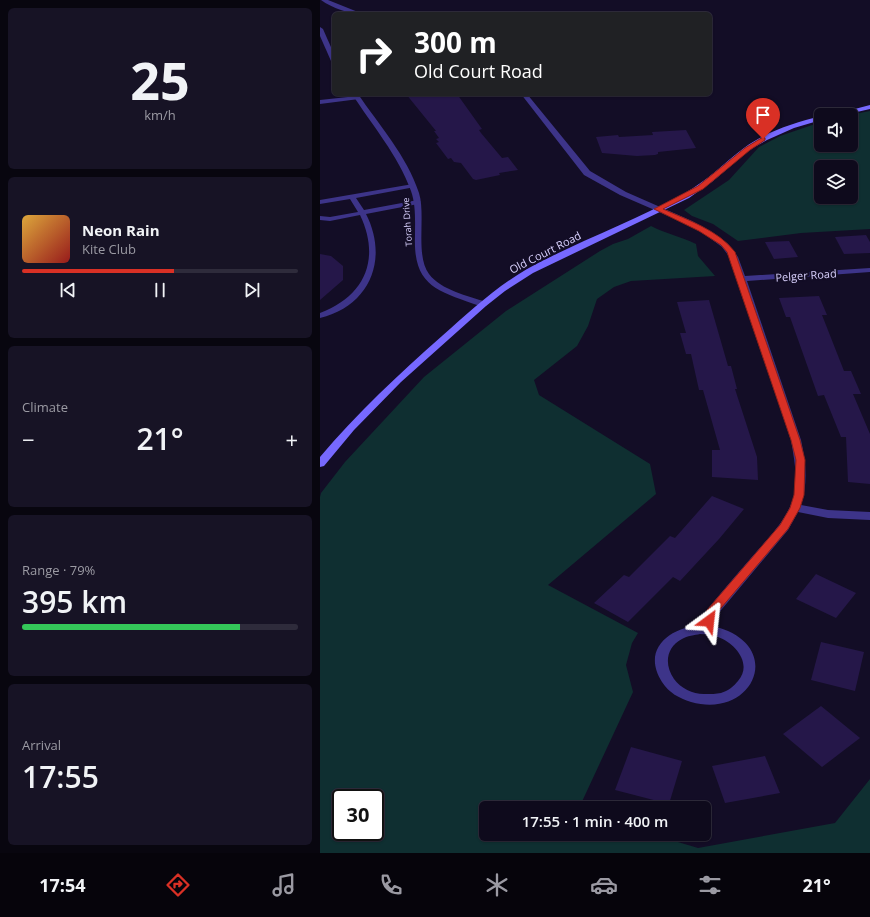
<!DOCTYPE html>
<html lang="en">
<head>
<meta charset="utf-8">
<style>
  :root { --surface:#0e0a1c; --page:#171325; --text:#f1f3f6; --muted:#9b9aa3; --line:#2e2b3b; --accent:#d93025 }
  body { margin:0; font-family:"Open Sans",sans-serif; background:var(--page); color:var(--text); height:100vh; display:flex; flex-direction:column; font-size:15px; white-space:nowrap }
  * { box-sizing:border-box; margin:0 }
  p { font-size:13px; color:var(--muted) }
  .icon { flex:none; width:22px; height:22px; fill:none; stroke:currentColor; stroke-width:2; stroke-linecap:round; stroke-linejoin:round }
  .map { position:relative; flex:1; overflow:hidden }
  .details { display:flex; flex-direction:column; gap:8px; padding:8px; background:#08060f; width:320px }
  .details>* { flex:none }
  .top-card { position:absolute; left:12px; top:12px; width:380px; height:84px; border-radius:6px; box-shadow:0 1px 3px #0004,0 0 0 1px var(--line); background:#202124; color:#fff; overflow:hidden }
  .buttons { position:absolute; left:494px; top:108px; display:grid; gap:8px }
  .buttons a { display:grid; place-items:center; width:44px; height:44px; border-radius:6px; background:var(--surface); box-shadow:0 1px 3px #0004,0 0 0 1px var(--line); font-size:20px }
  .speed { position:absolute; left:12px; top:789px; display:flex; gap:8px; font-size:20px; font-weight:700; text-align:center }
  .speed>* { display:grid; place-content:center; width:52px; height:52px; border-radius:50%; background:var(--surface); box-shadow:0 1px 3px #0004,0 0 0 1px var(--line); line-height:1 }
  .speed .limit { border:2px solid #111; border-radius:6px; background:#fff; color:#111 }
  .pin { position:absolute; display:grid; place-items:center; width:34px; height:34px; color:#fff; margin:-41px -17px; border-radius:50% 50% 50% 0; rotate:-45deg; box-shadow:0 0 4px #0007 }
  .pin .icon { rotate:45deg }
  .me { position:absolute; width:44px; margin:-22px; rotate:30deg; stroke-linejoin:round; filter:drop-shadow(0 0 3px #0008) }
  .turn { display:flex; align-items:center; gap:14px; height:84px; padding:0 16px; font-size:18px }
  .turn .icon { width:52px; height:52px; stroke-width:2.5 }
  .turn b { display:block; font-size:28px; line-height:34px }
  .big { font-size:30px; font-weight:600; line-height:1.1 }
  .details .card { flex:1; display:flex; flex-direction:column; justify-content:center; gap:6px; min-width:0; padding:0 14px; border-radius:6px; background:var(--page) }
  .details .dial { align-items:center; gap:0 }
  .dial b { font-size:52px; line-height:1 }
  .song { display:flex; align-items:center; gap:12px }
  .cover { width:48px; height:48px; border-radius:6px; background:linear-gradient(135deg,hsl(40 70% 55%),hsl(0 70% 35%)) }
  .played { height:4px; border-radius:2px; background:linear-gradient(90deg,var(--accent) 55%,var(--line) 55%) }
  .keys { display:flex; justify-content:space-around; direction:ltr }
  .heat { display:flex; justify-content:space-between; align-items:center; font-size:22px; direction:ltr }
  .charge { height:6px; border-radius:3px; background:linear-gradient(90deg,#34c759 79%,var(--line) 0) }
  .trip { position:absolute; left:159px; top:801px; width:232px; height:40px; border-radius:6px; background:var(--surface); box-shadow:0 1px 3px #0004,0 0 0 1px var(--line); font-weight:600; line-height:40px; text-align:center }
  .tabs { display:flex; height:64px; justify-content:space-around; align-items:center; background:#06040b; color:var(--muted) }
  .tabs .icon { width:28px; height:28px }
  .tabs .selected { color:var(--accent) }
  .tabs b { font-size:18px; color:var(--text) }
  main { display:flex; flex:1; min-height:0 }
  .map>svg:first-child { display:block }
</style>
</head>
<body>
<main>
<section class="details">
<div class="card dial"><b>25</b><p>km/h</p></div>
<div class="card">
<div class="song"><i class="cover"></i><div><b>Neon Rain</b><p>Kite Club</p></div></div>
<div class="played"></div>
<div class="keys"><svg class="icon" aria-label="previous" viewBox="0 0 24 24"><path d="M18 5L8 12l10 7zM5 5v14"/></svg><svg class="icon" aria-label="pause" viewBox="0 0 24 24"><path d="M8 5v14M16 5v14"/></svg><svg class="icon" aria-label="next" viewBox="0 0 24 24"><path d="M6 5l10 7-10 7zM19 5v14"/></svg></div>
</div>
<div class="card"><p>Climate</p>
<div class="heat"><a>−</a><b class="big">21°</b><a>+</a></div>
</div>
<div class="card"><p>Range · 79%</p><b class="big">395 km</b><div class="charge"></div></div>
<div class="card"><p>Arrival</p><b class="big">17:55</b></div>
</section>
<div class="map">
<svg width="550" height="853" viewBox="0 0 550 853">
  <rect width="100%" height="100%" fill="#130d26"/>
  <g fill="#0f2f31" fill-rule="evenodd">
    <path d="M550 111V229L481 233 418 241 393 224 372 216 364 210 409 180 439 147 460 136 501 122V145H531V115H529ZM501 167H531V197H501Z"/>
    <path d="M331 226C346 234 360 236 376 244L378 256 395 276 311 281 294 287 277 299 268 326 257 346 214 380 219 395 330 464 336 494 228 585 318 633 312 643 306 665 313 692 259 808H166V834H331L378 848 515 823 550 779V853H0V497L1 493 25 462 104 377 186 311 280 251 293 244 308 239ZM21 798H55V832H21Z"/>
  </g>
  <g fill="#251749">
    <polygon points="86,94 137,94 162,129 159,130 161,133 182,158 188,157 198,170 179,173 180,175 156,180 153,179 141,163 134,162 131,158 128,159 116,143 119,142 116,139 119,138 114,131 116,131"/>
    <polygon points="366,130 376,148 338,152 338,154 335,155 317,156 282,153 276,137 298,135 299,137 333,135 332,132"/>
    <polygon points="546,235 550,242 550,253 524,254 515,237"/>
    <polygon points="469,241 478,257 454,259 445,242"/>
    <polygon points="0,254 11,256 23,266 23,280 0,300"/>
    <polygon points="499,296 507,315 502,315 524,371 531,371 541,394 533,394 550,434 550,484 528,482 526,437 521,437 504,395 498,396 470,317 466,317 459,298"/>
    <polygon points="389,300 408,366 411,366 417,389 415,389 437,457 438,480 392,477 392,450 400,450 383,390 379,390 371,354 366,354 360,333 366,333 357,302"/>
    <polygon points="392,496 424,509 399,539 360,581 353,577 308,622 274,603 304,575 309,577 350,536 355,538"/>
    <polygon points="496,574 536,593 516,618 476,599"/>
    <polygon points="501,642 544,652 535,691 491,680"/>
    <polygon points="501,706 540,738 502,767 463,734"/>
    <polygon points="311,747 362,761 349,804 295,790"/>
    <polygon points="445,756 460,793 405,803 392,766"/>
  </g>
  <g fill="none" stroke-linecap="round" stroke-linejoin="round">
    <g fill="#3d3489" fill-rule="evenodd">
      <polygon points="37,96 40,98 39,99 0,104 0,100"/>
      <path d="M93 184 96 186 95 187 36 198 44 210 98 200 101 202 98 204 46 214C69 259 50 306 0 318V313C45 296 61 259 40 215L10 221 0 220V216L10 217 38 212 30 199 0 204V200Z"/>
    </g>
    <g fill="#3d3489" fill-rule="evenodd">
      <path d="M1 0H8L43 14C29 14 12 8 1 0Z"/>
      <polygon points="0,27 3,29 14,54 14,63 11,61 0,36"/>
      <path d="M32 94H38C59 125 87 156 99 193 106 216 95 255 109 274 121 290 148 296 166 302L167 304 166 306H160C118 291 93 287 95 236 95 221 96 205 91 191 78 155 52 125 32 94Z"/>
      <path d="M201 94H207L270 171 306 192 372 221 392 232 408 244 418 257 425 276 550 268V272L427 281 481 440C486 463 488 483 481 505L508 510 550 512V520L508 518 478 512 468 530 397 615 393 626C467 644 434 720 371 702 359 698 349 693 342 682 321 649 350 627 382 625L387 610C401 593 416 575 431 558 447 539 468 520 474 495 478 477 474 458 471 440L411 259 402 247 386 235 367 224 300 195 264 175ZM380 634C386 634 392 635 398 637 415 643 433 664 418 681 414 686 408 691 401 693 396 694 391 694 386 694 375 695 361 689 354 679 344 665 346 647 362 639 367 636 375 635 380 634Z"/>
    </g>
    <g fill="#7769ff" fill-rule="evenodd">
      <polygon points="550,105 550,109 524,115 512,115"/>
      <path d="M501 116V120L474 128 447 140 429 150 393 181 369 198 213 273 185 291 166 306 81 382 34 430 4 466 0 467V457C37 413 79 374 122 336 149 312 176 287 207 269 258 241 313 222 363 194 386 182 404 163 424 148 447 131 474 123 501 116Z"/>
    </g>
  </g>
  <path fill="#d93025" stroke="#8d1f18" d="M443 137 445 138V140L430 150 383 189 343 209C368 220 398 230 415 252L480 440 485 460 484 495 480 508 468 529 396 614 392 624 389 625 385 624 383 621 387 610 460 525 470 508 474 495 476 460 471 440 407 252 401 245 379 231 334 209 378 186 425 148Z"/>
  <g text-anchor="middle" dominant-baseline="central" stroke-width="4" stroke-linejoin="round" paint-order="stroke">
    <g font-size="9" fill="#dad2ff" stroke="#130d26">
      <text transform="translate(87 222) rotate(-94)">Torah Drive</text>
    </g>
    <g font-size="11" fill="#dad2ff" stroke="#130d26">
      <text transform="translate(225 252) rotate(-27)">Old Court Road</text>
      <text transform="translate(486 275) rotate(-4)">Pelger Road</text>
    </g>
  </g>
</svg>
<div class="buttons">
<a><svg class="icon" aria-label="sound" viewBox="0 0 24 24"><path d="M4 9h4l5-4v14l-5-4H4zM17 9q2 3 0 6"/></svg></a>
<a><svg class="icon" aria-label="layers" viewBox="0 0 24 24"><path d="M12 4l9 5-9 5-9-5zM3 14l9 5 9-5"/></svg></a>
</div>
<div class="speed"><div class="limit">30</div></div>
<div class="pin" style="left:443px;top:139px;background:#d93025"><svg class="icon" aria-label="arrive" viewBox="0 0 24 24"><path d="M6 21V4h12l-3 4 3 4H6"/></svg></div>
<svg class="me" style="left:389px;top:621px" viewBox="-20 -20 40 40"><path d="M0-17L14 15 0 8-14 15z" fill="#d93025" stroke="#fff" stroke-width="4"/></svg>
<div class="trip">17:55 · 1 min · 400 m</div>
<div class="top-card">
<div class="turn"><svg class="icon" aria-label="right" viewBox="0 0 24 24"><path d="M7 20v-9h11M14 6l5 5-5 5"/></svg><div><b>300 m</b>Old Court Road</div></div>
</div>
</div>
</main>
<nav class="tabs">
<b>17:54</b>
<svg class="icon selected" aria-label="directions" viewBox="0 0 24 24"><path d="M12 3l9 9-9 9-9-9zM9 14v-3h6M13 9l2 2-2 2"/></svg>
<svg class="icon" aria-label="music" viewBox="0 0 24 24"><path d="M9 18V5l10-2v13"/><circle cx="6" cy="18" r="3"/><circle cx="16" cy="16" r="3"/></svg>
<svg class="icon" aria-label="phone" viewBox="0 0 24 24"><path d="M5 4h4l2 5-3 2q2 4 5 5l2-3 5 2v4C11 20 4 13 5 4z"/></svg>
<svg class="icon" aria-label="climate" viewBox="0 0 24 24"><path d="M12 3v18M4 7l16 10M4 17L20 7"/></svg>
<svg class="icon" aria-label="car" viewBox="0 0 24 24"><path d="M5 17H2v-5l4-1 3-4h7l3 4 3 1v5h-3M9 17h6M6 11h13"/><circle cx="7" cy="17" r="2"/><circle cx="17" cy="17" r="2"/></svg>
<svg class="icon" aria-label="filters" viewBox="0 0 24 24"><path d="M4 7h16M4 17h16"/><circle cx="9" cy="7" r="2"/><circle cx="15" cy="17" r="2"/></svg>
<b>21°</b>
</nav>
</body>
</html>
